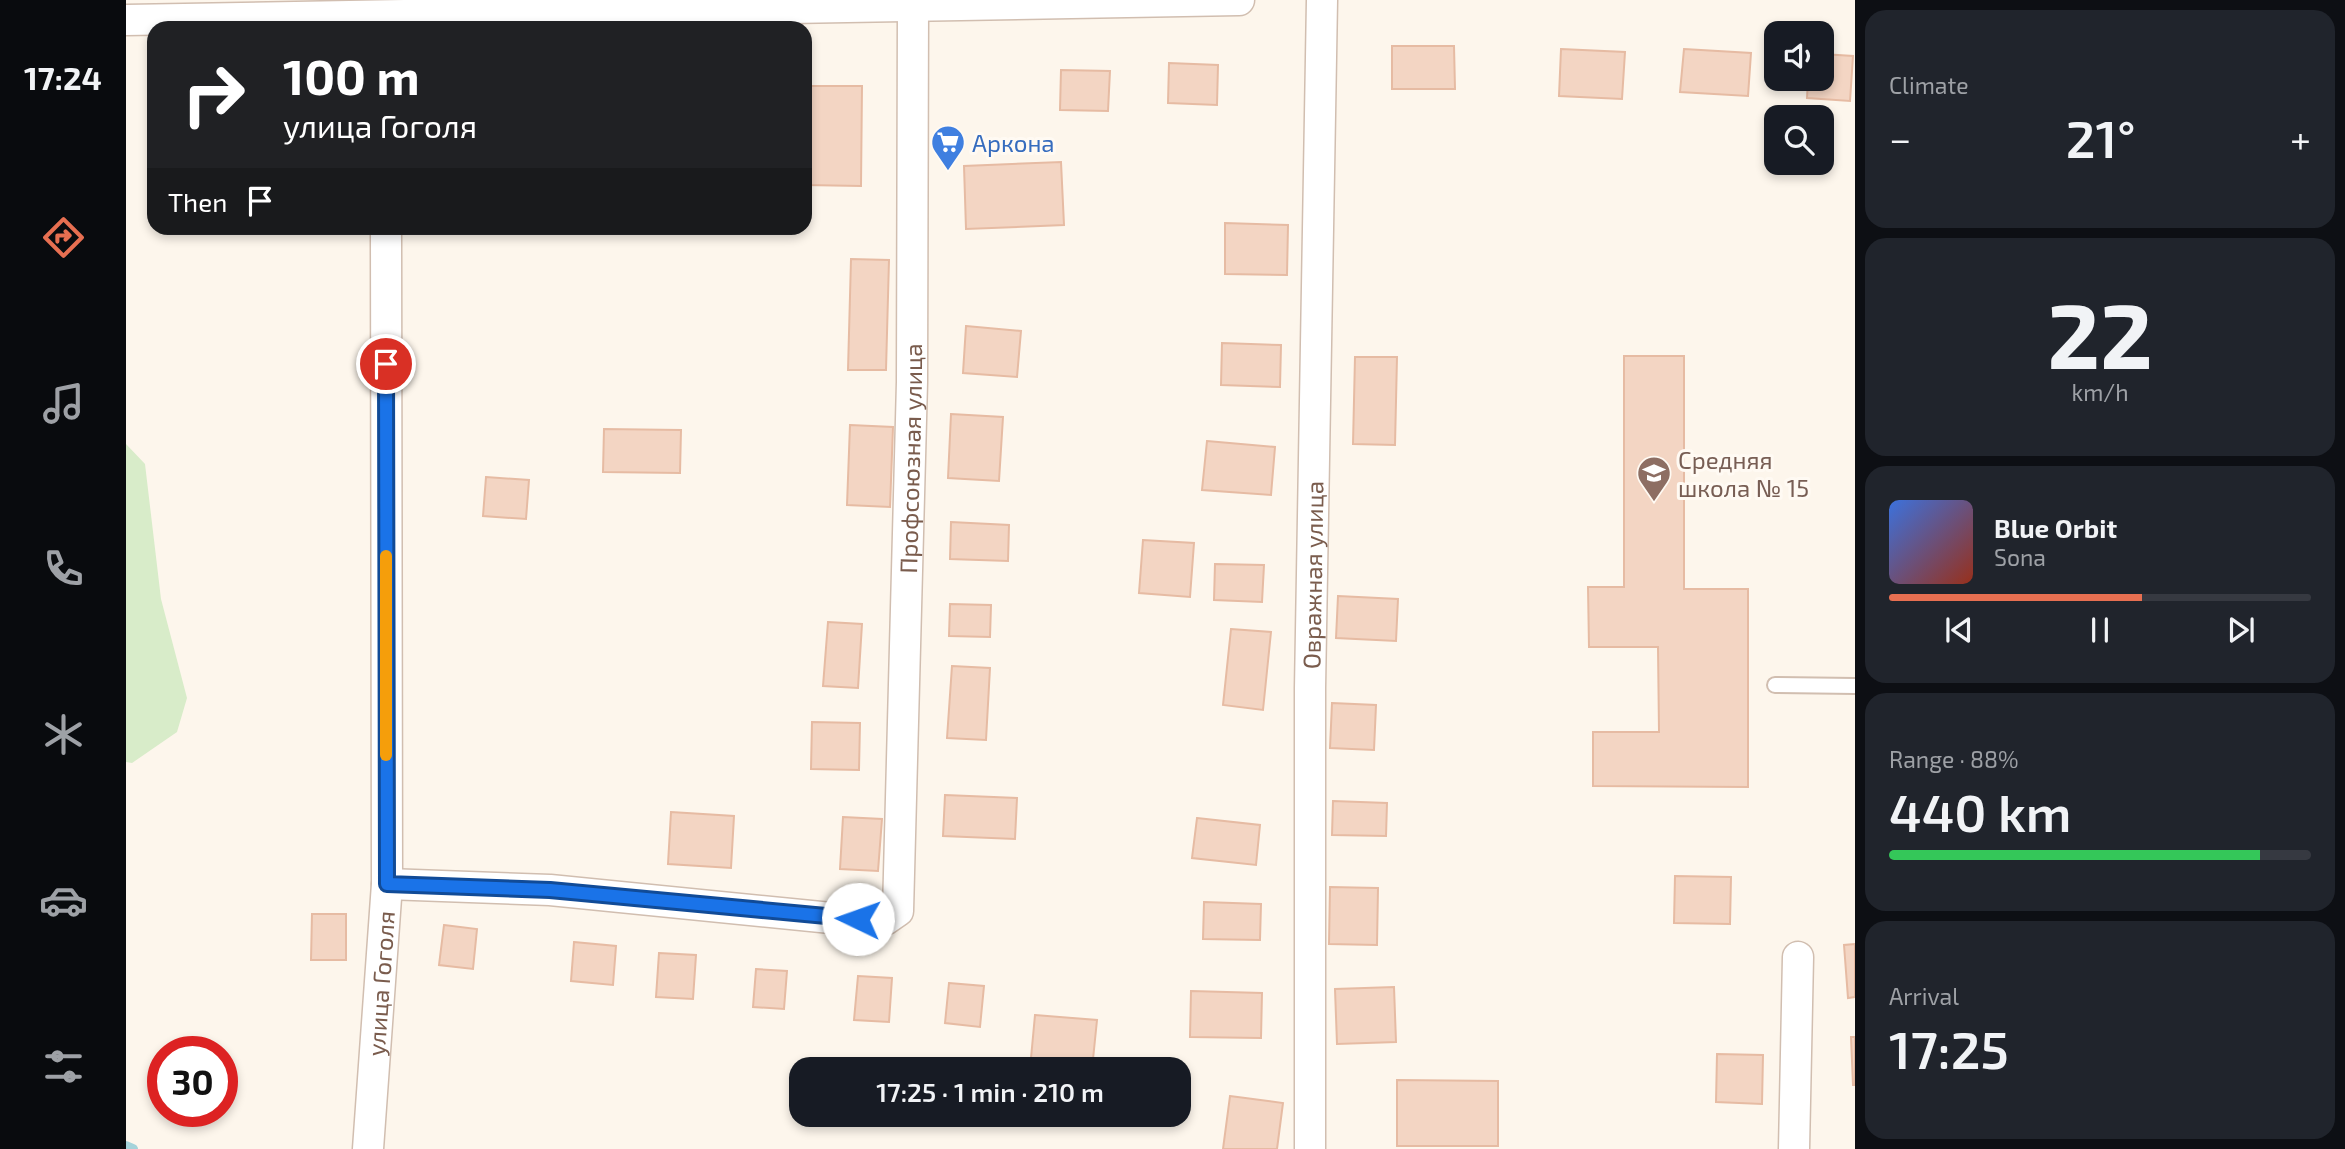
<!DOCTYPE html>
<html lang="en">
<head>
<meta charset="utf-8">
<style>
  :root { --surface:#171b24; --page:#20242c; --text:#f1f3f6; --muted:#9ea1a6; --line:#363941; --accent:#e76f51 }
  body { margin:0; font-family:"Exo 2",sans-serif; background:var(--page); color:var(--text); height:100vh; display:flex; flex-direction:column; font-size:26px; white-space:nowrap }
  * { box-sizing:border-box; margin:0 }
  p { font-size:23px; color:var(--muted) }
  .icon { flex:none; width:38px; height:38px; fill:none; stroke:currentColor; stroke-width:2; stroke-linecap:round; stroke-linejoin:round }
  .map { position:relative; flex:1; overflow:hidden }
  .sheet { display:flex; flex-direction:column; gap:10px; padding:10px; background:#0d0f14; width:490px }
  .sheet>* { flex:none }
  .banner { position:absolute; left:21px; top:21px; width:665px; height:214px; border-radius:21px; box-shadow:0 4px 10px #0003; background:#202124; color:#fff; overflow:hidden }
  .buttons { position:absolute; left:1638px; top:21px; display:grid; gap:14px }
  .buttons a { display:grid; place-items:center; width:70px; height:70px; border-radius:14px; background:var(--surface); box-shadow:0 4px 10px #0003; font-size:35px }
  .speed { position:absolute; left:21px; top:1036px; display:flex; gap:14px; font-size:35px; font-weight:700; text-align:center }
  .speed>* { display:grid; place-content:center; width:91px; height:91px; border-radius:50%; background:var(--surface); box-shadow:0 4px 10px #0003; line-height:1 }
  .speed .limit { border:10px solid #d22; background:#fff; color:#111 }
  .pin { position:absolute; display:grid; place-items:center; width:60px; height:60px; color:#fff; margin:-30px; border:4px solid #fff; border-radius:50%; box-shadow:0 2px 7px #0007 }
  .me { position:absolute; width:77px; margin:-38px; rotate:273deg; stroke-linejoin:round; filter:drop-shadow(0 0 5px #0008) }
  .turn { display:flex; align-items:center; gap:24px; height:147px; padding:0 21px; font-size:32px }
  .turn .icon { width:91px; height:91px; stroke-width:2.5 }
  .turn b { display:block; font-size:49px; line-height:60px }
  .then { display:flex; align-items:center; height:66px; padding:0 21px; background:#0003; gap:14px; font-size:26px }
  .big { font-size:52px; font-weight:600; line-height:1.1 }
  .sheet .card { flex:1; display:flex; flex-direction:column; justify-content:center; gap:10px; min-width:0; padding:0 24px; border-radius:21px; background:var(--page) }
  .sheet .dial { align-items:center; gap:0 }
  .dial b { font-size:91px; line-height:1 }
  .song { display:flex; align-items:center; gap:21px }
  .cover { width:84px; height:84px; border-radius:10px; background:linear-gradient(135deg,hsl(220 70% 55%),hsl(10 70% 35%)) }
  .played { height:7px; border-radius:4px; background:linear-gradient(90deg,var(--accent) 60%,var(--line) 60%) }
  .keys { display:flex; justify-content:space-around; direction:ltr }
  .heat { display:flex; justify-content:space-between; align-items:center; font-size:38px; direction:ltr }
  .charge { height:10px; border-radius:5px; background:linear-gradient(90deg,#34c759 88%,var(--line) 0) }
  .trip { position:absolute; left:663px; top:1057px; width:402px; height:70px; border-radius:21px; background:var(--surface); box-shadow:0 4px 10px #0003; font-weight:600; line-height:70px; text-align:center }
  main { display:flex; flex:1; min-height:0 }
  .tabs { display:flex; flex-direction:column; width:126px; justify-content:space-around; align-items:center; background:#090b0e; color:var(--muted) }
  .tabs .icon { width:49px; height:49px }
  .tabs .on { color:var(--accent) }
  .tabs b { font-size:32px; color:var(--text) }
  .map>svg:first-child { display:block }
</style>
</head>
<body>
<main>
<nav class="tabs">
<b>17:24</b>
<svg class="icon on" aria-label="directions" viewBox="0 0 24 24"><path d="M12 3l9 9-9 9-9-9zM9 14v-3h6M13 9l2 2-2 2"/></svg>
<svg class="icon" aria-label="music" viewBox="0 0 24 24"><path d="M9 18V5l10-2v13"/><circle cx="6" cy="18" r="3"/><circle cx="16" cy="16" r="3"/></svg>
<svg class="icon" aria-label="phone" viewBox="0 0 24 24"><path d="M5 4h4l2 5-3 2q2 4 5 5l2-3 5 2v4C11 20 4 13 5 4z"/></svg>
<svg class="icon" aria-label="climate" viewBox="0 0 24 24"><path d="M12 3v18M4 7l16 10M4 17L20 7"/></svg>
<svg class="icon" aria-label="car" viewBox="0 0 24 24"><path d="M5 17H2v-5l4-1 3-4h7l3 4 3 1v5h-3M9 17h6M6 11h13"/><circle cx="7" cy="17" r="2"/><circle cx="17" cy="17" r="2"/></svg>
<svg class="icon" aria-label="filters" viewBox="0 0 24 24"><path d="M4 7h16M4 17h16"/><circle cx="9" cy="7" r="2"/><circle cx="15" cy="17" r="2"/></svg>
</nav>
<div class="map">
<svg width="1729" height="1149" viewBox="0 0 1729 1149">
  <rect width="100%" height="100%" fill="#fdf6ec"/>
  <polygon fill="#d8ecc9" points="0,444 19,464 35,599 61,698 51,732 6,763 0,762"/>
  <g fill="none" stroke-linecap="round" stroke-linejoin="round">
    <polyline stroke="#a5d3da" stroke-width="10" points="0,1146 7,1149"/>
  </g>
  <g fill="#f3d5c3" stroke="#e6bba3" stroke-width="2">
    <polygon points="1266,46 1328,46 1329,89 1266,89"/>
    <polygon points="1435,49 1499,52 1496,99 1433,96"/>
    <polygon points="1558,49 1625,53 1622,96 1554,92"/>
    <polygon points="1696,54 1727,56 1724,101 1681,98 1682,79 1696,79"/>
    <polygon points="1043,63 1092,65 1091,105 1042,103"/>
    <polygon points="935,70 984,71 982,111 934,110"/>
    <polygon points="679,86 736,86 735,186 679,185"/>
    <polygon points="935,162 938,225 840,229 838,166"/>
    <polygon points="1099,223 1162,225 1161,275 1099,274"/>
    <polygon points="725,259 763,260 760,370 722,370"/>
    <polygon points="840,326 895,331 891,377 837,373"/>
    <polygon points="1096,343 1155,345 1154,387 1095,385"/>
    <polygon points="1498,356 1558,356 1558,589 1622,589 1622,787 1467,786 1467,732 1533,732 1532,647 1463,647 1462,587 1498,587"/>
    <polygon points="1229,357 1271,357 1269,445 1227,444"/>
    <polygon points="825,414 877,417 873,481 822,478"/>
    <polygon points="724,425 767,427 764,507 721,505"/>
    <polygon points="478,429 555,430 554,473 477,472"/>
    <polygon points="1081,441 1149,447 1145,495 1076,490"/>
    <polygon points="360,477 403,480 400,519 357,516"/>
    <polygon points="825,522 883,525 882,561 824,559"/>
    <polygon points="1017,540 1068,543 1064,597 1013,593"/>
    <polygon points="1089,564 1138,565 1136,602 1088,600"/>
    <polygon points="1212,596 1272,599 1270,641 1210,638"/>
    <polygon points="824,604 865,605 864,637 823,636"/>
    <polygon points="702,622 736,624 732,688 697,686"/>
    <polygon points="1105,629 1145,632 1137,710 1097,705"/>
    <polygon points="826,666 864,668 860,740 821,738"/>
    <polygon points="1206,703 1250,705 1248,750 1204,748"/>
    <polygon points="686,722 734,723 733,770 685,769"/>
    <polygon points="819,795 891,798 889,839 817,836"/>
    <polygon points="1207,801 1261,803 1260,836 1206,835"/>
    <polygon points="545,812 608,816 605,868 542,864"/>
    <polygon points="717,817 756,819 752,871 714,869"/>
    <polygon points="1071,818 1134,825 1130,865 1066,858"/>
    <polygon points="1549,876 1605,877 1604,924 1548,923"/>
    <polygon points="1204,887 1252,888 1251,945 1203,944"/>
    <polygon points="1078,902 1135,904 1134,940 1077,939"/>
    <polygon points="186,914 220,914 220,960 185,960"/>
    <polygon points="318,925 351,929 347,969 313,965"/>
    <polygon points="448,942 490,946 487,985 445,981"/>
    <polygon points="1729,944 1729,997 1722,998 1718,945"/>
    <polygon points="533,953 570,955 567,999 530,997"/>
    <polygon points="630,969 661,971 658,1009 627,1007"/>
    <polygon points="732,976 766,978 763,1022 728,1020"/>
    <polygon points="823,983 858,986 854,1027 819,1023"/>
    <polygon points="1268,987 1270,1042 1211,1044 1209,989"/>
    <polygon points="1065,991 1136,993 1135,1038 1064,1037"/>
    <polygon points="909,1015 971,1020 966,1069 904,1069"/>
    <polygon points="1725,1037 1729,1037 1729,1085 1727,1085"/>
    <polygon points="1591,1054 1637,1055 1636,1104 1590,1102"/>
    <polygon points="1271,1080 1372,1081 1372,1146 1271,1146"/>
    <polygon points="1104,1096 1157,1103 1151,1149 1097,1149"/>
  </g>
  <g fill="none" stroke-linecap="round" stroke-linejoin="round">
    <g stroke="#d1beb0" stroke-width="18">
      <polyline id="lane" points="1649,685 1729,686"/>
    </g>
    <g stroke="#d1beb0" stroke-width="33">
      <g id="street">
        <polyline points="0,20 1113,0"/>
        <path id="s1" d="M261 884 424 890 705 918 759 920 772 911 786 382 787 6"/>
        <path id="s2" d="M242 1149 261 884 260 228"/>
        <path id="s3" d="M1184 1149V688L1196 0"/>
        <polyline points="1668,1149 1672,957"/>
      </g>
    </g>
    <use href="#lane" stroke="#fff" stroke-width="14"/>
    <use href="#street" stroke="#fff" stroke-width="30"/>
  </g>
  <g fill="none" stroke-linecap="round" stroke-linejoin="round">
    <g stroke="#114b97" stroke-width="18">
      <polyline id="route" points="260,364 261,884 424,890 732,919"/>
    </g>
    <use href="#route" stroke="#1a73e8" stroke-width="12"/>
    <polyline stroke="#f59e0b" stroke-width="12" points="260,556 260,755"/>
  </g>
  <defs>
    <g id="supermarket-pin" transform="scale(1.75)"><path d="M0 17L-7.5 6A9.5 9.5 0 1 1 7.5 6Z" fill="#3f7fe0" stroke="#fffaf3"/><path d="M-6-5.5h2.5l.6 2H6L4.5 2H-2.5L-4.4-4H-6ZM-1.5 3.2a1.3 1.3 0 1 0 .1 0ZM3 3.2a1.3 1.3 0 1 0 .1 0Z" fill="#fff"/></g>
    <g id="school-pin" transform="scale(1.75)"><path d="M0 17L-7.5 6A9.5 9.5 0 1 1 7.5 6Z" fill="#8d6e63" stroke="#fffaf3"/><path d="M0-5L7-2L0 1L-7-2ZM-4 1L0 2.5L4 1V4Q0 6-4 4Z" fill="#fff"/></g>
  </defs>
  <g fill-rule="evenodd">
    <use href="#supermarket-pin" x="822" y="142"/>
    <use href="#school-pin" x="1528" y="473"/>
  </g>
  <g text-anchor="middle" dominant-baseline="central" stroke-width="6" stroke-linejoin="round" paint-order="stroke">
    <g font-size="24" fill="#366cbe" stroke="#fffaf3" text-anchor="start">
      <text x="846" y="142">Аркона</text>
    </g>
    <g font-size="24" fill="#7a5c4d" stroke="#fffaf3">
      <text stroke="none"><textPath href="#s1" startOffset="968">Профсоюзная улица</textPath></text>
      <text stroke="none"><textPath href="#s3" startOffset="574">Овражная улица</textPath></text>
      <text stroke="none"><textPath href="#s2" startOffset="166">улица Гоголя</textPath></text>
    </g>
    <g font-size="24" fill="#785e54" stroke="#fffaf3" text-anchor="start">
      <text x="1552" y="459">Средняя<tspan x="1552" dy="28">школа № 15</tspan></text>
    </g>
  </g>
</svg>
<div class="buttons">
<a><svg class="icon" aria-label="sound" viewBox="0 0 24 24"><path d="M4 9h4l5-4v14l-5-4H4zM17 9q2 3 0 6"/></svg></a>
<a><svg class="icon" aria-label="search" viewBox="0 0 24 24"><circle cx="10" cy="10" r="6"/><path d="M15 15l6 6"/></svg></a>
</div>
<div class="speed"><div class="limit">30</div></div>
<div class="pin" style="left:260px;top:364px;background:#d93025"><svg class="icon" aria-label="arrive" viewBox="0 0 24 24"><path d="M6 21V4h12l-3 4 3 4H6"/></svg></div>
<svg class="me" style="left:732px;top:919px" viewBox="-20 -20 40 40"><circle r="19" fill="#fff"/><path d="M0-13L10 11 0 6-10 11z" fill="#1a73e8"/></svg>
<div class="trip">17:25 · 1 min · 210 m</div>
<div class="banner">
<div class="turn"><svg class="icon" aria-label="right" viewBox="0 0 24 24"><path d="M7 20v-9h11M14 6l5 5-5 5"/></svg><div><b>100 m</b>улица Гоголя</div></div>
<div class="then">Then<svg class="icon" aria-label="arrive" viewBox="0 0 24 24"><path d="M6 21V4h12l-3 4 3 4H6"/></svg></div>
</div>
</div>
<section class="sheet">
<div class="card"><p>Climate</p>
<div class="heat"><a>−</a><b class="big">21°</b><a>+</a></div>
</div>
<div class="card dial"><b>22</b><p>km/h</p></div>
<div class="card">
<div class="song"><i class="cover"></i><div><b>Blue Orbit</b><p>Sona</p></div></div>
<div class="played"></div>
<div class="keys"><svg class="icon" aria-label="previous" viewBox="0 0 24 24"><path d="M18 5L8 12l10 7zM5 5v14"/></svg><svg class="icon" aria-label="pause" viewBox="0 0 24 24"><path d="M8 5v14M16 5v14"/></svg><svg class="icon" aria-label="next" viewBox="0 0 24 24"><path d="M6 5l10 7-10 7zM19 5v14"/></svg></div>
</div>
<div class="card"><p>Range · 88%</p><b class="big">440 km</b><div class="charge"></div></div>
<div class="card"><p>Arrival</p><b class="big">17:25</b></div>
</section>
</main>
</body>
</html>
